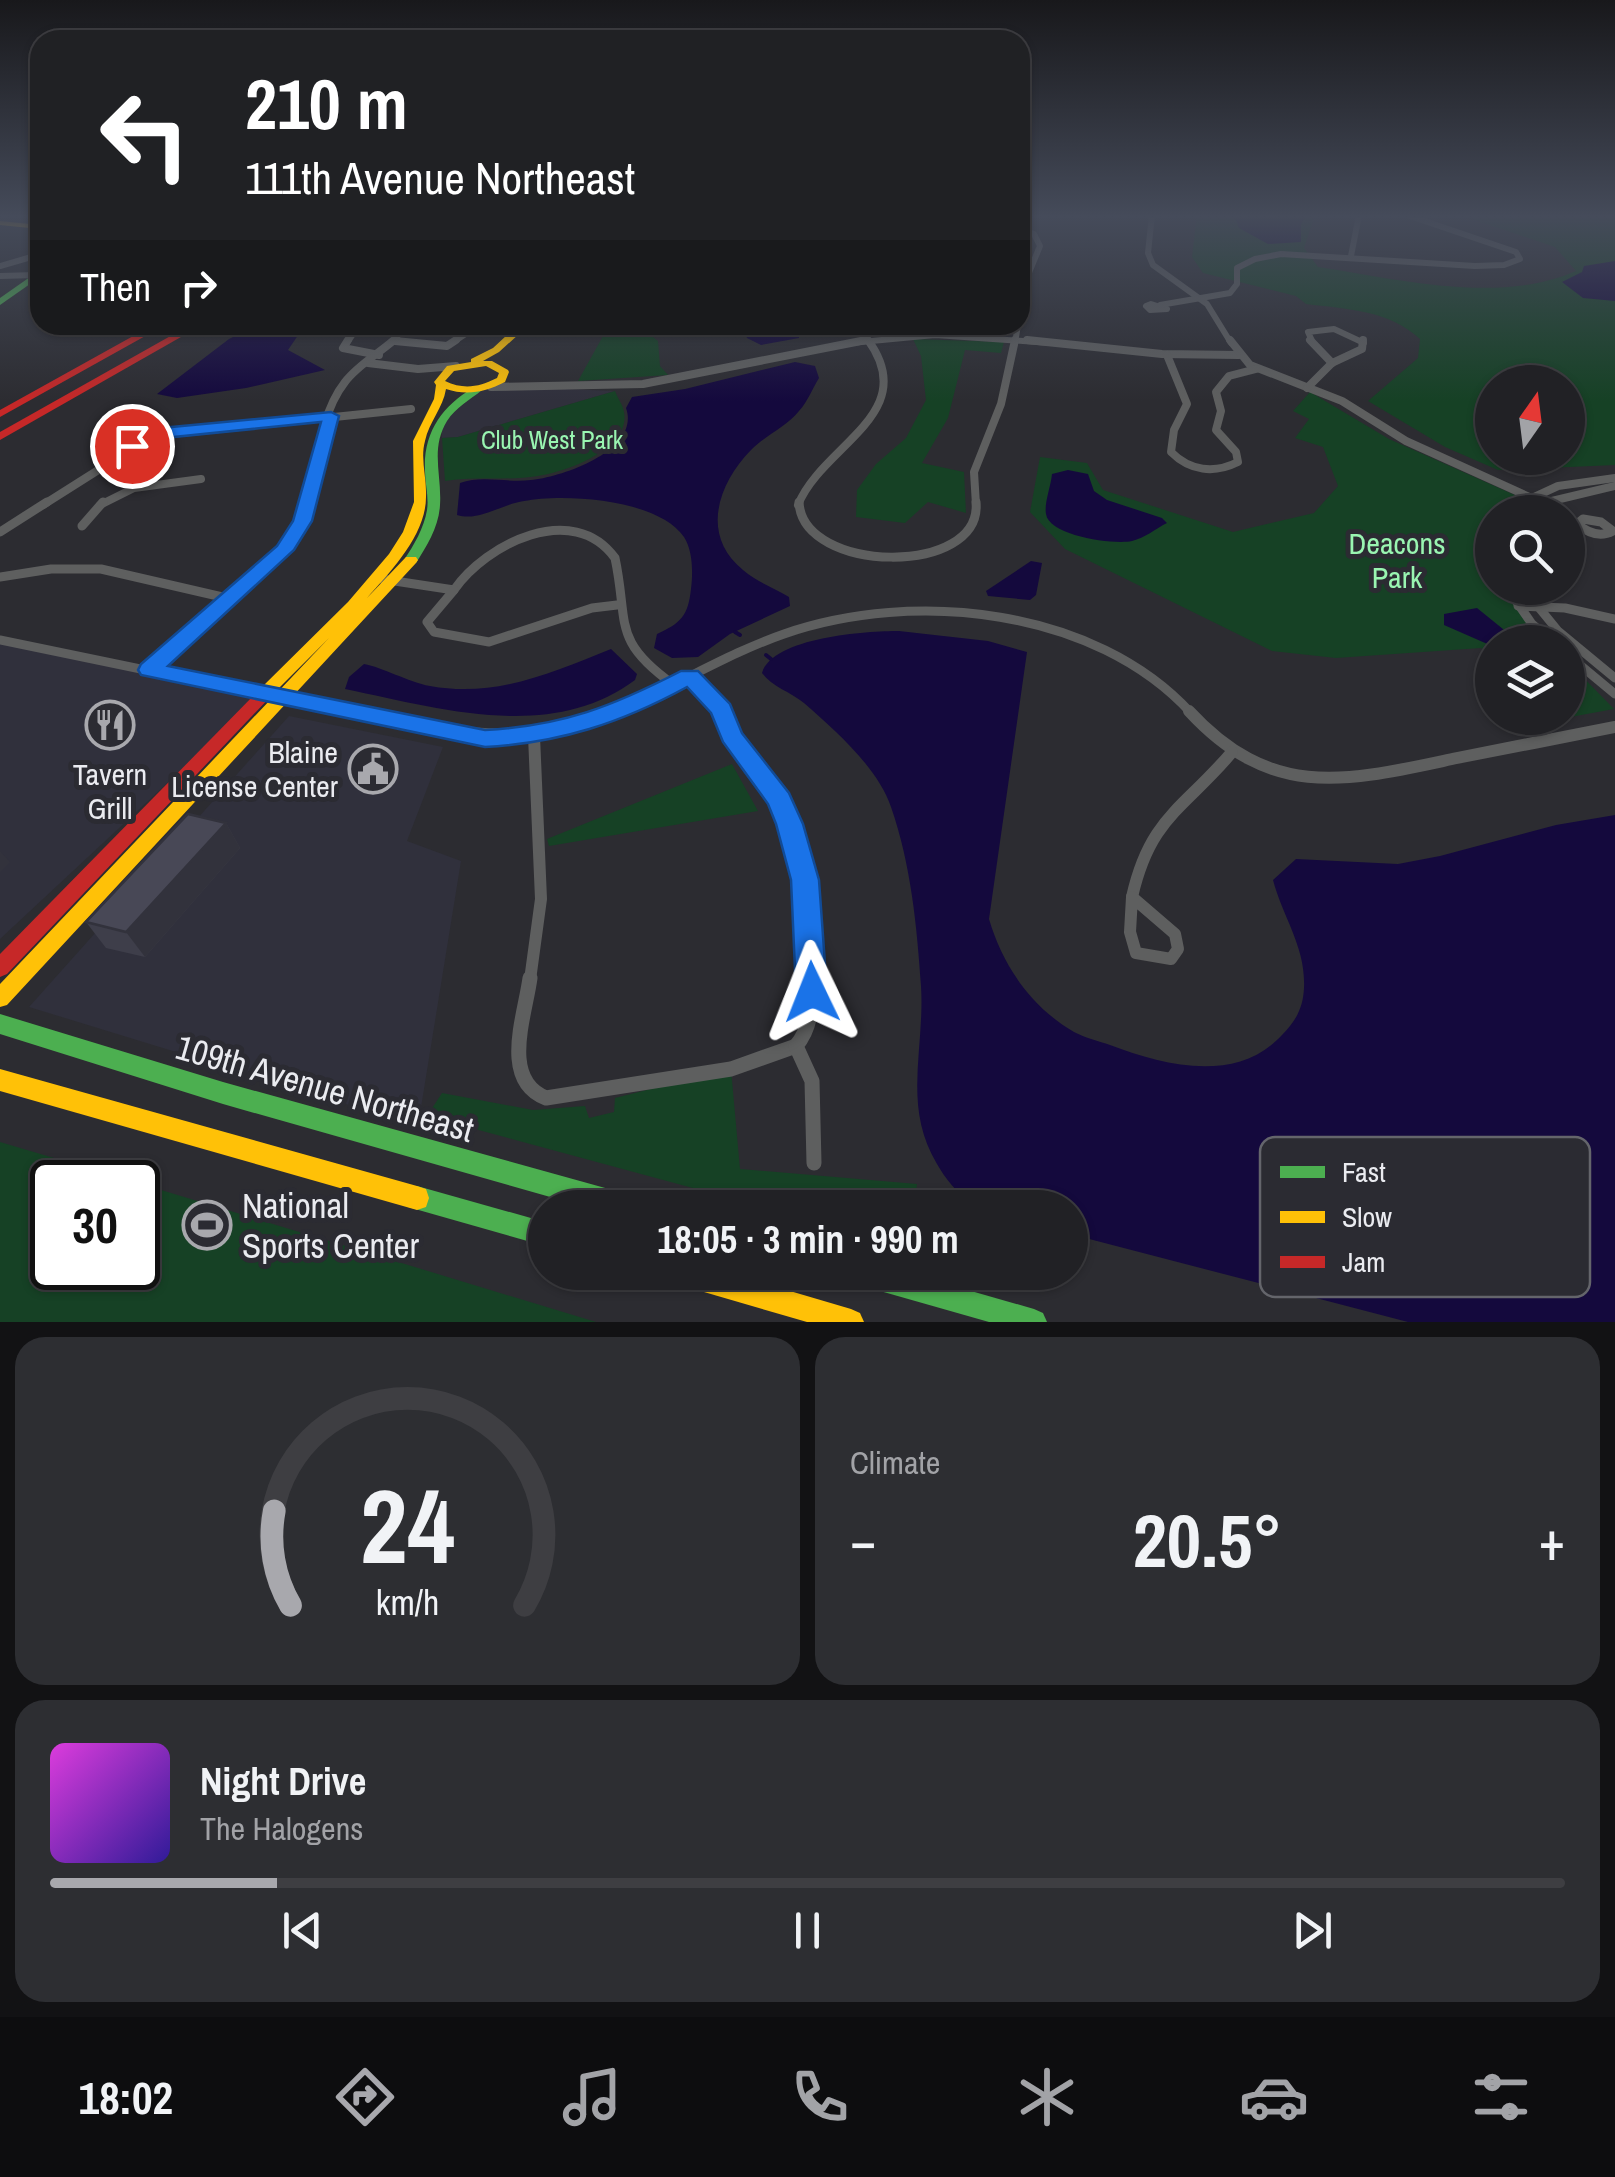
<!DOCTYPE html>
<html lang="en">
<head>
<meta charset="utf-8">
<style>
  :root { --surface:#212125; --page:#2d2e32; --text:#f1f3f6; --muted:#a2a3a7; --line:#3e3e42; --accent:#a8a8ad }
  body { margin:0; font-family:"Archivo Narrow",sans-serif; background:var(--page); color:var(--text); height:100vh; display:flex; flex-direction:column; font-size:38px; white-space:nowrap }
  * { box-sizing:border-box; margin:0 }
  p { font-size:32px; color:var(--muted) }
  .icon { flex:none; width:55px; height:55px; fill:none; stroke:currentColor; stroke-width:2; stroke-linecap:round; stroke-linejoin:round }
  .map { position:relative; height:1322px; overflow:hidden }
  .side { display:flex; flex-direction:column; gap:15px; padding:15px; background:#121214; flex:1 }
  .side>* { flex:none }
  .guide { position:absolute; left:30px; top:30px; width:1000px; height:305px; border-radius:30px; box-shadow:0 2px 8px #0004,0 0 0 2px var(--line); background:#202124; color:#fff; overflow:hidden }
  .needle { width:65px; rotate:14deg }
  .fabs { position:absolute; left:1475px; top:365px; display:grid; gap:20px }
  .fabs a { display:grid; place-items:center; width:110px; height:110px; border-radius:50%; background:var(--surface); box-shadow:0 2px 8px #0004,0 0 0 2px var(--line); font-size:50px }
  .speed { position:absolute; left:30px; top:1160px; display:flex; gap:20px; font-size:50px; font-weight:700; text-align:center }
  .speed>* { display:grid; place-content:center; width:130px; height:130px; border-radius:50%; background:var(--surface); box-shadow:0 2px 8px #0004,0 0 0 2px var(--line); line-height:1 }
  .speed .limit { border:5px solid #111; border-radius:15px; background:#fff; color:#111 }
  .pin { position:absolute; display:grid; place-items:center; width:85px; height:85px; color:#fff; margin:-42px; border:5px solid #fff; border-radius:50%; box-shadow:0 2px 10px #0007 }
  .me { position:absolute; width:110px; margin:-55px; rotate:358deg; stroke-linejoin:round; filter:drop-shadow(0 0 8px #0008) }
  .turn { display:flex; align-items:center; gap:35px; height:210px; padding:0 50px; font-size:45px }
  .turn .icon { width:130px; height:130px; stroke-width:2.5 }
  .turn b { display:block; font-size:70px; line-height:85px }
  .then { display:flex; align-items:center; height:95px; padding:0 50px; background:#0003; gap:20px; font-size:38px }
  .big { font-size:75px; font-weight:800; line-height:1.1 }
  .side .tile { flex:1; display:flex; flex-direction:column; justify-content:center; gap:15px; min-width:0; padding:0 35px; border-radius:30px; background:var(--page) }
  .side .dial { align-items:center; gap:0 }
  .dial svg { height:260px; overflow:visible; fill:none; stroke:var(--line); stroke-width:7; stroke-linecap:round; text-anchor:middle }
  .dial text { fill:var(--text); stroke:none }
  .song { display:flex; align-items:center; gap:30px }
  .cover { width:120px; height:120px; border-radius:15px; background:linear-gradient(135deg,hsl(300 70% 55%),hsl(250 70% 35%)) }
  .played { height:10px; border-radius:5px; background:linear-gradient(90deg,var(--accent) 15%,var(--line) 15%) }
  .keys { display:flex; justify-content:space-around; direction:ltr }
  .heat { display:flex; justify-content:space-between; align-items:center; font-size:55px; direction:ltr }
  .side .tiles { flex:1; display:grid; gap:15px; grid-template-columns:1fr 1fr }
  .tile:last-child { grid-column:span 2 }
  .trip { position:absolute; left:528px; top:1190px; width:560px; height:100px; border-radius:50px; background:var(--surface); box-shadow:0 2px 8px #0004,0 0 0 2px var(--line); font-weight:800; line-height:100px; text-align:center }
  .menu { display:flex; height:160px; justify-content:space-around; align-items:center; background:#0d0d0f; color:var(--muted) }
  .menu .icon { width:70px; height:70px }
  .menu .current { color:var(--accent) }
  .menu b { font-size:45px; color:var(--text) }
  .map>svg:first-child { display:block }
</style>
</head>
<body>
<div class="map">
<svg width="1615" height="1322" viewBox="0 0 1615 1322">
  <rect width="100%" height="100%" fill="#2c2c31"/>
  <g fill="#30303c">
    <polygon points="542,388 615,391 458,437 442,438 442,426 453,405 484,389"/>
    <polygon points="0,638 265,692 0,939"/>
    <polygon points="289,716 443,747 407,841 461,861 418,1126 29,1007"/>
  </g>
  <g fill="#164125" fill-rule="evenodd">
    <path d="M1197 215H1315L1304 248 1318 267C1399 279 1498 305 1576 271L1555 247 1460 215 1615 216V465L1498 470 1445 447 1368 401 1418 358 1420 339C1389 310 1346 309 1306 304L1296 296 1203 273 1192 257ZM1492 382H1568V458H1492Z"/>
    <polygon points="610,334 653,337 658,341 660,366 668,375 578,381 603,336"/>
    <polygon points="913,339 1004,342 1001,353 965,350 948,418 922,463 964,472 966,513 928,502 905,523 856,517 857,490 876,464 906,438 926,400 921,356"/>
    <path d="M615 391C617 397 623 405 624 412 631 449 566 472 538 476 507 481 476 476 445 481L442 438 458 437Z"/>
    <polygon points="1310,392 1389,439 1517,496 1501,512 1492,512 1489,542 1492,588 1502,588 1548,642 1492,642 1492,657 1481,648 1336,658 1272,651 1065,549 1030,512 1040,457 1087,463 1103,490 1233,532 1314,513 1338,486 1323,447 1295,438 1309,419 1293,411"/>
    <polygon points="1568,662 1614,709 1565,718 1564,718 1568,718"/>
    <polygon points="732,764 758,811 549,846 547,839"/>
    <polygon points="731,1069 740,1169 917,1184 914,1207 763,1207 427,1116 442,1093 533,1110 585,1106 589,1118 614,1112 615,1098"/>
    <polygon points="0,1142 135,1182 52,1182 52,1268 138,1268 138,1183 596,1322 0,1322"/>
  </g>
  <g fill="#14093d">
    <polygon points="1234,215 1306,215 1301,225 1301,242 1268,244 1239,228"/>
    <polygon points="1615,261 1615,301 1583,298 1562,282 1582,272 1584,266"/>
    <polygon points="257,325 305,325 288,350 325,370 246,388 177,398 157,394 229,339"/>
    <polygon points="743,325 798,325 799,338 761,345 747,338"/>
    <path d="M795 362 815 366 819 378C812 389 808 401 799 411 786 427 766 435 751 450 718 484 700 535 743 570 757 582 774 588 789 597L790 606 730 634 698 657 672 658 654 648 657 634C681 623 688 616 691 589 693 573 693 551 684 537 658 499 564 493 524 501 502 504 479 522 457 515L460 483C482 475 507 483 531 480 562 477 641 450 626 408L632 397 685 389Z"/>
    <path d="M1068 470 1088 474 1094 491 1107 500 1162 518 1167 523C1155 529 1145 538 1132 541 1114 545 1049 536 1046 514 1044 503 1051 486 1052 474Z"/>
    <polygon points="1031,561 1042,563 1036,595 1030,600 988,596 986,591"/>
    <polygon points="1477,608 1519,642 1492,642 1492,646 1444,625 1444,614"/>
    <path d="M899 631 988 641 1027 652 989 919C1003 966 1031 1007 1074 1032 1085 1038 1099 1041 1110 1045 1165 1066 1237 1084 1282 1035 1296 1021 1303 1008 1304 988 1306 947 1283 918 1273 880L1296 859 1398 864 1440 856 1556 825 1615 815V1322H1408L1070 1234V1208C1040 1208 1000 1215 972 1202 957 1194 945 1178 937 1164 902 1106 925 1049 921 986 917 927 911 864 891 807 878 768 835 730 804 703 791 692 772 687 762 673 773 637 867 631 899 631Z"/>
    <path d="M611 649 637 674 635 680C551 743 438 708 345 689L349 677 364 664C382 667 408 682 430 686 496 698 551 673 611 649Z"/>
  </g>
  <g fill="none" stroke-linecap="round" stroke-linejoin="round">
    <g stroke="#14093d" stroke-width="4">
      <polyline points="735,632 740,635"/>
      <polyline points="766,655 771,659"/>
    </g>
    <g stroke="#5e5f5f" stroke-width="6">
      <polyline points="1152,215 1148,253 1153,265 1207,304 1231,343"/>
      <polyline points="1020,229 1034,234 1040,246 1028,275 1020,317"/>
      <polyline points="1351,256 1359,215"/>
      <polyline points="0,266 38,255"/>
      <polyline points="0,276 36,275"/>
      <polygon points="1151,304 1167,309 1150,310 1146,306"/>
      <polyline points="1160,305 1230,293 1237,284 1237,268 1255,259 1281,254 1475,266 1504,265 1520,259 1516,252 1407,215"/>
      <polyline points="858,325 870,343"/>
      <polyline points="395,341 415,343"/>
      <polyline points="347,343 359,325"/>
      <polyline points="391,343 408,325"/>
      <polyline points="452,343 479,325"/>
      <polyline points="850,343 935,335 1051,343"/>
      <polyline points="1015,343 1018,325"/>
      <polyline points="1313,343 1308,332 1334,329 1364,343"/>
    </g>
    <g stroke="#5e5f5f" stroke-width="8">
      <polyline points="348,340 343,348 379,355"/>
      <polyline points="1027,340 1162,354 1239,355"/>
      <polyline points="1230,340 1250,365 1342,401 1406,441 1547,505"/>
      <polyline points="1310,340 1332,363"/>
      <polyline points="395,341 447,346 456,340"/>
      <path d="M1167 355 1187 404 1174 430 1171 452C1190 471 1214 474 1238 462L1236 452 1216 430 1221 411 1216 392 1229 376 1256 369"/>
      <polyline points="368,363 418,369 456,366"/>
      <polyline points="1332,363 1362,349 1363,340"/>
      <polyline points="491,387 643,384 866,340"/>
      <polyline points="1307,388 1332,363"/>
      <polyline points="43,505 152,436 411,409"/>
      <polyline points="100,505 134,488 201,479"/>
      <path d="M308 505C317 466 319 415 345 382 358 365 378 354 394 340"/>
      <path d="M798 505C822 445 922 414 868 340"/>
      <polyline points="976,505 974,472 1001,404 1015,340"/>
      <polyline points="1517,505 1558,486 1615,478"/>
      <polyline points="1535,505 1615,486"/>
    </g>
    <g stroke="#5e5f5f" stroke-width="9">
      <path d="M799 502C802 574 983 577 976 502"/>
      <polyline points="1541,502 1562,512"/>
      <polyline points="1508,512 1521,502"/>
      <polyline points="1528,512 1538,502"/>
      <path d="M1583 519 1601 522 1613 531C1600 538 1588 533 1577 524Z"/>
      <polyline points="82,526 103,502"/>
      <polyline points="0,532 47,502"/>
      <polyline points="0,577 51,569 101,569 231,599"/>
      <path d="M375 578 454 590C486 544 573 500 615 558 629 624 611 640 674 685"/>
      <polyline points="1507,588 1532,624 1553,642"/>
      <polyline points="1523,588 1558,631 1615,678"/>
      <polyline points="454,590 427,622 434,632 489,642 592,608 617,605"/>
      <polyline points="1518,606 1565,608 1615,619"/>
      <polyline points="0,640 354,713"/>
      <polyline points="1568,655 1615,694"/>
      <polyline points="149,670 278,557 293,538 308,502"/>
      <polyline points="689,676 716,702 721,713"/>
      <path d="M609 713C669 691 723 655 784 634 914 589 1095 608 1191 713"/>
    </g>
    <g stroke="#5e5f5f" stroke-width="12">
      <path d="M342 711C451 733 507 750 616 711"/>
      <path d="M720 711C735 745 764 770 780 803 805 855 813 923 812 980"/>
      <path d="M1189 711C1273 802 1348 781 1457 758 1510 748 1562 737 1615 727"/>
      <path d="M1132 897C1150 817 1184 809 1232 752"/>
      <polygon points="1132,897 1175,934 1178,949 1171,959 1136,953 1130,932"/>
      <polyline points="530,980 541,899 534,736"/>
    </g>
    <g stroke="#5e5f5f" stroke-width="15">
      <path d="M530 978C525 1016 500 1080 546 1098L731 1069 796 1046"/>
      <path d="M812 978C811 1004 813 1025 796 1046L812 1081 814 1163"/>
    </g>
    <g fill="#4caf50" fill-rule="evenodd">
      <polygon points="40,270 40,277 0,305 0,298"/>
      <path d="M473 388 482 390C470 400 456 407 447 421 430 449 442 475 440 505 439 526 427 546 416 563H406L404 560C414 545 424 528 427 510 429 497 425 484 425 471 423 433 442 406 473 388Z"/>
      <polygon points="0,1014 223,1082 634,1196 643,1199 646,1208 589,1208 223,1104 0,1034"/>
      <polygon points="417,1186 545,1222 545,1246 408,1207 405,1198 408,1189"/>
      <polygon points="847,1272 905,1272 1034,1309 1043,1313 1047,1322 989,1322 859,1285 850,1281"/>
    </g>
    <g fill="#ffc107" fill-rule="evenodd">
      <polygon points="0,221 40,225 40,229 0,225"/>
      <path d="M518 325H529L499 352 483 361H492L508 370 509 372 505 382C485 392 467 396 446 389 443 408 429 422 425 441 420 459 427 478 426 497 426 535 391 571 367 598L406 557H416L418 560 416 563 7 1005 0 1007V984L329 638 272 695H262L259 691 262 687 348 602 389 554 403 532 414 502 413 441 434 399 436 385 434 382 447 366 471 362V359L493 348ZM486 366 499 373 497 378C479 387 464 390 445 381L454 371Z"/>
      <polygon points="0,1069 417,1186 426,1189 429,1198 426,1207 417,1210 0,1091"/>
      <polygon points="668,1272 725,1272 851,1309 860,1313 864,1322 807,1322 680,1285 671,1281"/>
    </g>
    <g fill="#c62828" fill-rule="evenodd">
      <polygon points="153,325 165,325 0,417 0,410"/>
      <polygon points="190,325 202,325 0,440 0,432"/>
      <polygon points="267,686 275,691 272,695 7,974 0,977 0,954 262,687"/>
    </g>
  </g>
  <polygon fill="#3e3e4a" points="226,823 240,848 145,957 106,948 86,922"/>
  <g fill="#32323c">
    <polygon points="226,823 240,848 145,957 126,932"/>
    <polygon points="0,851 10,862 0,872"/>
  </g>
  <polygon fill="#484856" stroke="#32323c" stroke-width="2.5" points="188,814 226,823 126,932 86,922"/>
  <linearGradient id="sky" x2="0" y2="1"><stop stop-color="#18181b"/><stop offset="0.54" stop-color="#454b5a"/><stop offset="1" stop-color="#454b5a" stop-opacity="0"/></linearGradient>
  <rect width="1615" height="401" fill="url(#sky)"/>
  <path fill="#1a73e8" stroke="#114b97" stroke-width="2.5" d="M331 412 339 416 312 521 294 550 168 666 485 730C563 726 613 706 681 671H698L730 704 742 733 789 793 803 824 819 880 827 992 823 1002 812 1006 801 1002 796 992 791 880 776 824 768 804 723 742 711 713 687 687C621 723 560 743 485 747L141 675 138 670 141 664 277 546 293 521 321 422 164 438 132 451 124 446 126 442 161 428Z"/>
  <defs>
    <g id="restaurant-ring" transform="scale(2.5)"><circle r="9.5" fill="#2b2b32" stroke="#a8a8ad" stroke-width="1.5"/><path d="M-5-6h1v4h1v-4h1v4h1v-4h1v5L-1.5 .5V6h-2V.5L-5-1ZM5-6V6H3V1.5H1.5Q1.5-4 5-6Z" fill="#a8a8ad"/></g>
    <g id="civic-ring" transform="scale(2.5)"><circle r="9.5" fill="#2b2b32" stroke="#a8a8ad" stroke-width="1.5"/><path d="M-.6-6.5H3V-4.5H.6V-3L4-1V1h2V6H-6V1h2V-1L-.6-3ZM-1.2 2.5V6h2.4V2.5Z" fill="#a8a8ad"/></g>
    <g id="stadium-ring" transform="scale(2.5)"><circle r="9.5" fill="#2b2b32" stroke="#a8a8ad" stroke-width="1.5"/><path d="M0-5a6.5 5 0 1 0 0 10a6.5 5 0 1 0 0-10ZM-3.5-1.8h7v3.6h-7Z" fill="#a8a8ad"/></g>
  </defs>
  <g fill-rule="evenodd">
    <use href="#restaurant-ring" x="110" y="725"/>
    <use href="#civic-ring" x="373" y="769"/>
    <use href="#stadium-ring" x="207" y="1225"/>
  </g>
  <g text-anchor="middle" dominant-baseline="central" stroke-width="10" stroke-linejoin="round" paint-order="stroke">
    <g font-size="25" fill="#99f5b1" stroke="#2b2b32">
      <text x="552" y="440">Club West Park</text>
    </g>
    <g font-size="30" fill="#99f5b1" stroke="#2b2b32">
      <text x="1397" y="543">Deacons<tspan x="1397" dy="34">Park</tspan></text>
    </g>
    <g font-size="30" fill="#eaebf0" stroke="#2b2b32" text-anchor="end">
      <text x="338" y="752">Blaine<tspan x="338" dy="34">License Center</tspan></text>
      <text x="110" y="774" text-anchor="middle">Tavern<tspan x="110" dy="34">Grill</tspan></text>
    </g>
    <g font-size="35" fill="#eaebf0" stroke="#2b2b32">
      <text transform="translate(325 1088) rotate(16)">109th Avenue Northeast</text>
    </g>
    <g font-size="35" fill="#eaebf0" stroke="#2b2b32" text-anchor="start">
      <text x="242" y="1205">National<tspan x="242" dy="40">Sports Center</tspan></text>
    </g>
  </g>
  <rect x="1260" y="1137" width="330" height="160" rx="15" fill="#2b2b32" stroke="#64656b" stroke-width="2.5"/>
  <rect x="1280" y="1166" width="45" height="12" fill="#4caf50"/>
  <rect x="1280" y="1211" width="45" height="12" fill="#ffc107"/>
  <rect x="1280" y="1256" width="45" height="12" fill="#c62828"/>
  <g font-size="28" fill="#eaebf0">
    <text x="1342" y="1182">Fast</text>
    <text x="1342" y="1227">Slow</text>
    <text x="1342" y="1272">Jam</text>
  </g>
</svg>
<div class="fabs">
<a><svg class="needle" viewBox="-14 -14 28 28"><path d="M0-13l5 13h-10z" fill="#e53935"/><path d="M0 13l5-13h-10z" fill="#a2a3a7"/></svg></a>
<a><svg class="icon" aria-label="search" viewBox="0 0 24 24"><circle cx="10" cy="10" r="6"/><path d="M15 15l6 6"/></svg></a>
<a><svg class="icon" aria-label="layers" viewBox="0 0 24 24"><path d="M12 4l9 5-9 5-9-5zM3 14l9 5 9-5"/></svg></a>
</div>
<div class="speed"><div class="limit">30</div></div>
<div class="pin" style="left:132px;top:446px;background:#d93025"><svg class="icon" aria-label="arrive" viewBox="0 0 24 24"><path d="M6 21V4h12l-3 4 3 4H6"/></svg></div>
<svg class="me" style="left:812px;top:992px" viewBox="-20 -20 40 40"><path d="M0-17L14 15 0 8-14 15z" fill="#1a73e8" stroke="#fff" stroke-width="4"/></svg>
<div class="trip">18:05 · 3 min · 990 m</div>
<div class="guide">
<div class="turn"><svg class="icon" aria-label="left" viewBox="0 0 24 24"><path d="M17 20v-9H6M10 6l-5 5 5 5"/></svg><div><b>210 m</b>111th Avenue Northeast</div></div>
<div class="then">Then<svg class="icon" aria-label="right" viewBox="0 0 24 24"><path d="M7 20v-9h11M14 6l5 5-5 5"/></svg></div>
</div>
</div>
<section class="side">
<div class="tiles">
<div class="tile dial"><svg viewBox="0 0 100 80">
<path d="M14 69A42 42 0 1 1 86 69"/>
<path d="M14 69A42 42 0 0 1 9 40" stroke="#a8a8ad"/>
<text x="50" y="56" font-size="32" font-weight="700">24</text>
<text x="50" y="72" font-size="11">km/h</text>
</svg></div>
<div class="tile"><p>Climate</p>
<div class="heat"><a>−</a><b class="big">20.5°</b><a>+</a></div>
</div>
<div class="tile">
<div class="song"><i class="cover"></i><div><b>Night Drive</b><p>The Halogens</p></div></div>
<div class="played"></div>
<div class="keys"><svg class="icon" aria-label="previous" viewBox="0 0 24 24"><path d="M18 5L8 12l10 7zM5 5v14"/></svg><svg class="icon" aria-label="pause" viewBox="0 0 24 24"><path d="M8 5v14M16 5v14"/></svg><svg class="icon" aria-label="next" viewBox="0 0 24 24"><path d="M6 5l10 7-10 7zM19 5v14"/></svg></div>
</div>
</div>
</section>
<nav class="menu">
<b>18:02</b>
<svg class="icon current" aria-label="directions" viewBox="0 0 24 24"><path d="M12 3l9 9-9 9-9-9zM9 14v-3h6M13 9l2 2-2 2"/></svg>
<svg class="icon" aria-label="music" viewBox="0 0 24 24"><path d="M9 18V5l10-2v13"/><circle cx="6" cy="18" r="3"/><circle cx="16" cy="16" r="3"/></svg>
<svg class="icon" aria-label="phone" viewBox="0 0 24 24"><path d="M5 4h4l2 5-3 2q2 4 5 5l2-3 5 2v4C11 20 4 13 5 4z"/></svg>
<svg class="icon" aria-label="climate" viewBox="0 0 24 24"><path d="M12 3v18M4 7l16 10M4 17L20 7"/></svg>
<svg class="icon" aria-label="car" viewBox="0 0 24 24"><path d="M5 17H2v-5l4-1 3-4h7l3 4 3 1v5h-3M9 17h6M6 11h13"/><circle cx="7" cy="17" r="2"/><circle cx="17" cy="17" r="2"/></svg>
<svg class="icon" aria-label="filters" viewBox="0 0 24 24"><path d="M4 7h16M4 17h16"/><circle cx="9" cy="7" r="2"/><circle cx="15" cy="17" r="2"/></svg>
</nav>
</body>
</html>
